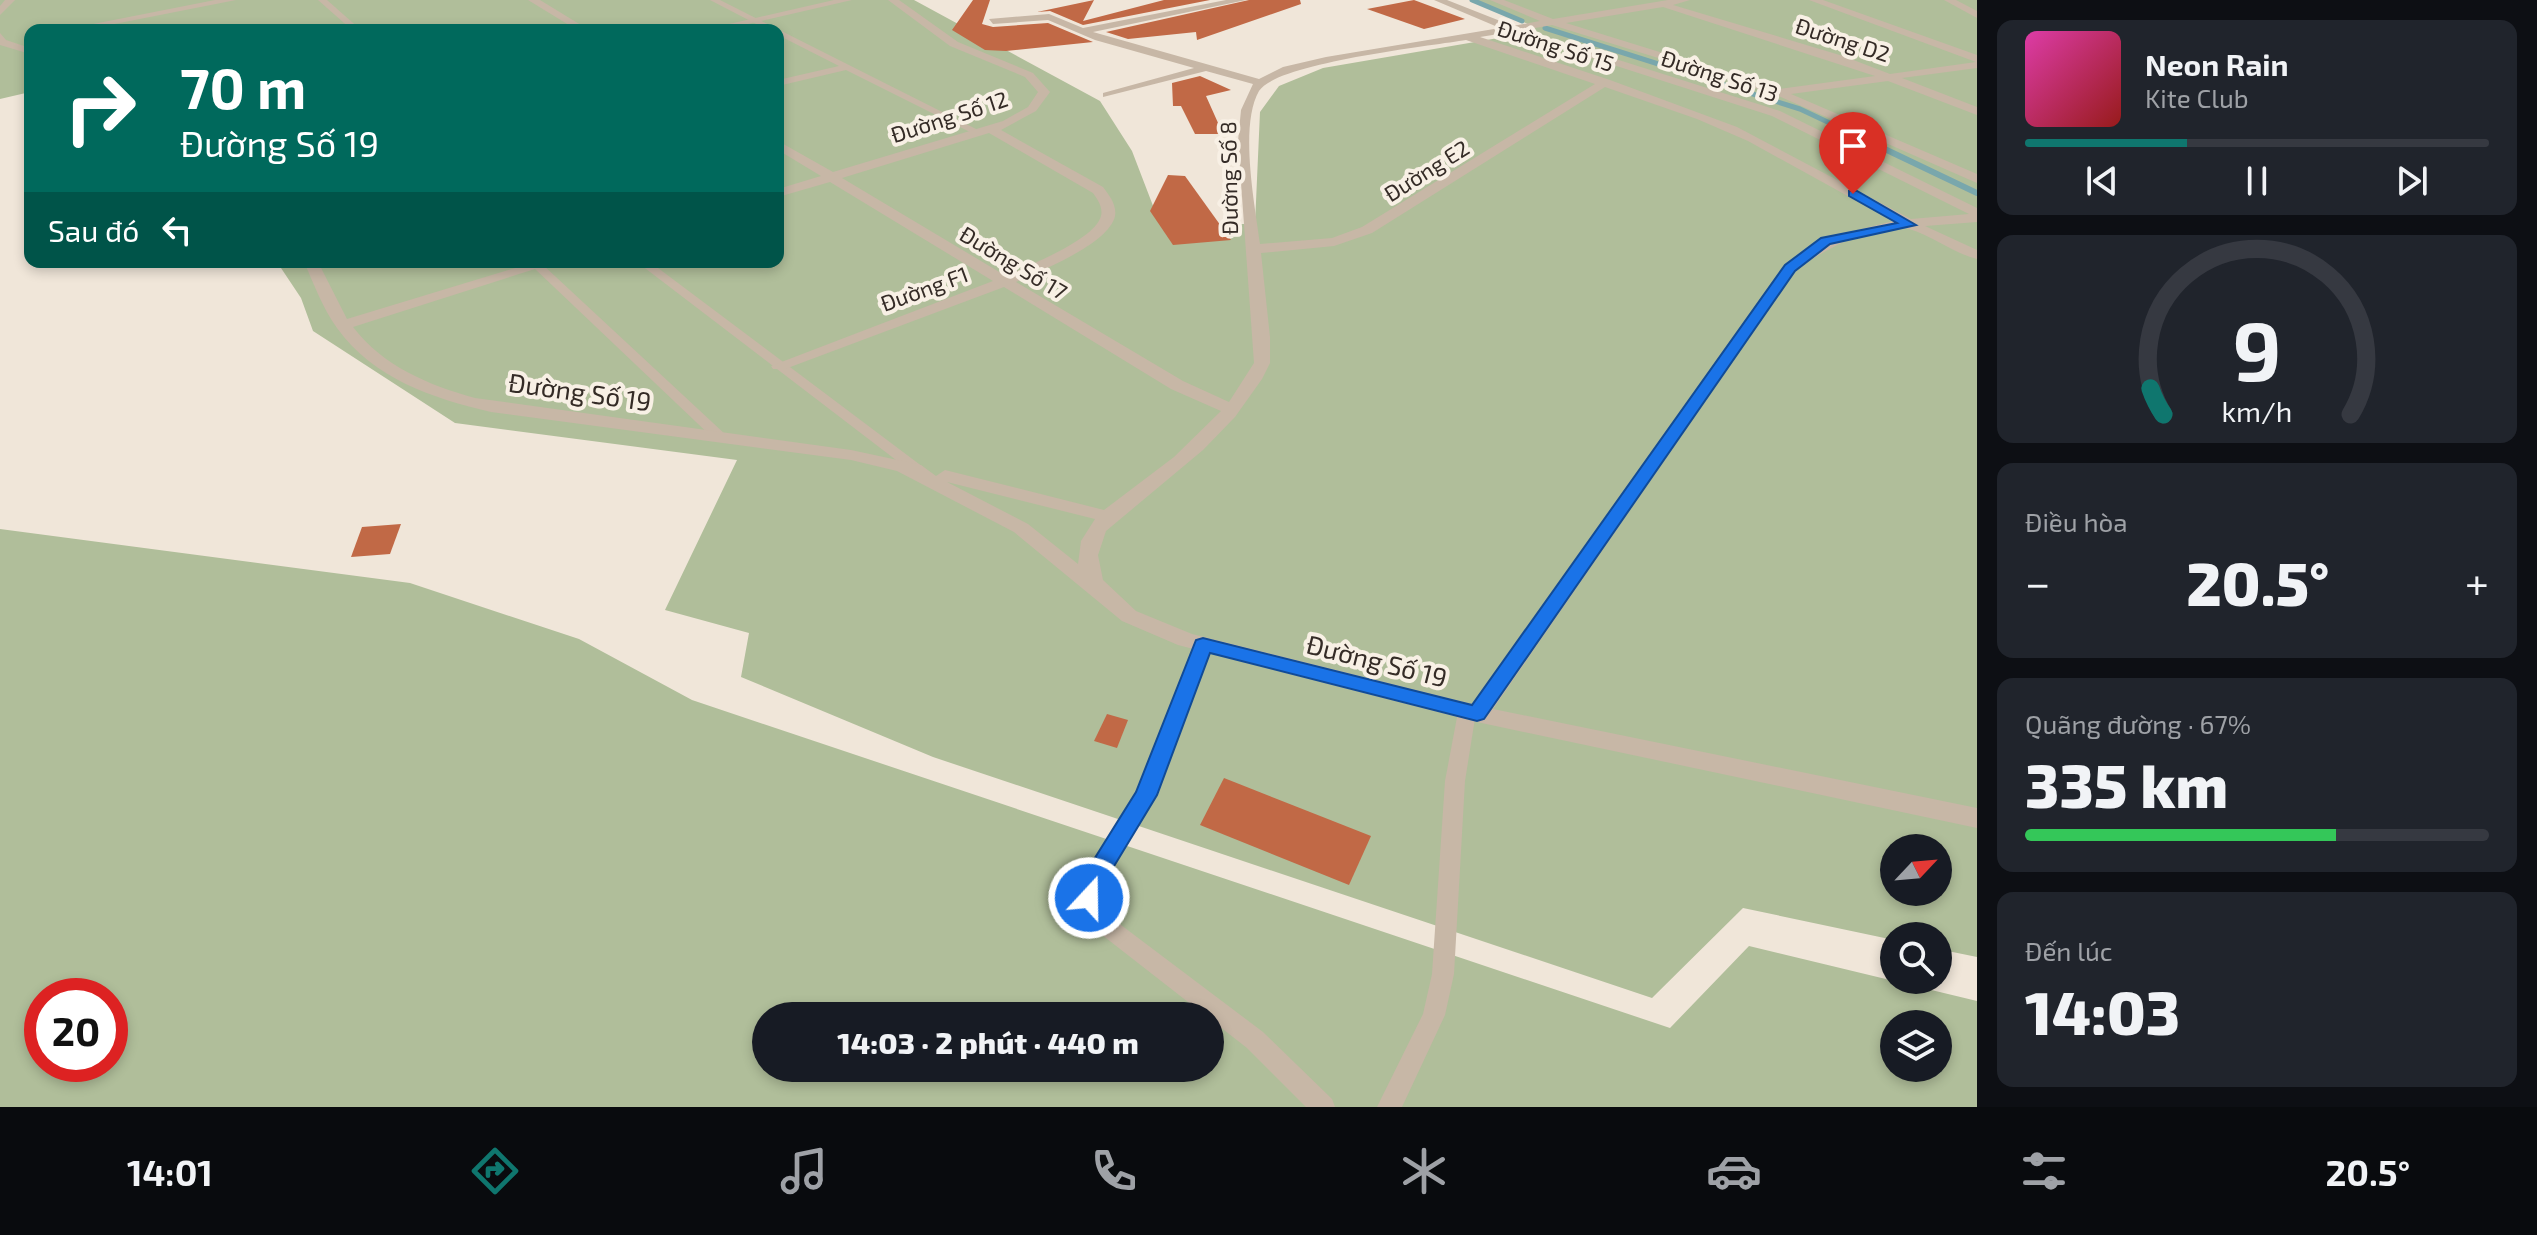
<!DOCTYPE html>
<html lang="vi">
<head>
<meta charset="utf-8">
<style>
  :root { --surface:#171b24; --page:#20242c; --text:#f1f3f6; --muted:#9ea1a6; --line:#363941; --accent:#0f766e }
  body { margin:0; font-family:"Exo 2",sans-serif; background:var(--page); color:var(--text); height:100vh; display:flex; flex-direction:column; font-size:30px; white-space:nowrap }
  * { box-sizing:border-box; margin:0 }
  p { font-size:26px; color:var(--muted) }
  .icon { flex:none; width:44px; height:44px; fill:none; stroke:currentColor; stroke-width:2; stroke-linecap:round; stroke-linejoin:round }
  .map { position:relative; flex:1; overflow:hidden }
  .side { display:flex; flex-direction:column; gap:20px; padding:20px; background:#0d0f14; width:560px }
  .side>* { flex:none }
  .hud { position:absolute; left:24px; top:24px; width:760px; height:244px; border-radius:16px; box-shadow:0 4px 12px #0003; background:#00695c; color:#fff; overflow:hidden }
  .needle { width:52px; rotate:64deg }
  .buttons { position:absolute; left:1880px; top:834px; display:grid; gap:16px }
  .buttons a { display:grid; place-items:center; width:72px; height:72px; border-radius:50%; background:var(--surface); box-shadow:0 4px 12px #0003; font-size:40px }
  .speed { position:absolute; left:24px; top:978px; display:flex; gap:16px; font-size:40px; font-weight:700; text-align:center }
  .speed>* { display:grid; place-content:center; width:104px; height:104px; border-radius:50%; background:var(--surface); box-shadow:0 4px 12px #0003; line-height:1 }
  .speed .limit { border:12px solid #d22; background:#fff; color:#111 }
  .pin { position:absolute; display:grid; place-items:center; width:68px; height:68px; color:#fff; margin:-82px -34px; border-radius:50% 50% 50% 0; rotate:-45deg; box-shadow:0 0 8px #0007 }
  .pin .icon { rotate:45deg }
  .me { position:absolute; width:88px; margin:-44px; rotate:21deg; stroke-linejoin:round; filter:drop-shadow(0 0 6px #0008) }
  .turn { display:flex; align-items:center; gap:28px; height:168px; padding:0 24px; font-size:36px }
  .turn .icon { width:104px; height:104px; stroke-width:2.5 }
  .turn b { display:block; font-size:56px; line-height:68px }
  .then { display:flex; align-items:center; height:76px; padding:0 24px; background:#0003; gap:16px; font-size:30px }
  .big { font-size:60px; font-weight:800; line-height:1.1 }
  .side .widget { flex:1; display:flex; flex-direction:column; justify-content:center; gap:12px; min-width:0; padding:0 28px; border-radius:16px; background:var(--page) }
  .side .dial { align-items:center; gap:0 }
  .dial svg { height:208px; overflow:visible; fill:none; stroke:var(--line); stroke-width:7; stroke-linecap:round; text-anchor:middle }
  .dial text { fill:var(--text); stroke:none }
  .song { display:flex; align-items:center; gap:24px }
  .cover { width:96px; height:96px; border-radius:12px; background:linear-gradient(135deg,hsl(320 70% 55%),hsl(0 70% 35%)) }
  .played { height:8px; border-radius:4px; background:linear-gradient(90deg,var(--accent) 35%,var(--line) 35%) }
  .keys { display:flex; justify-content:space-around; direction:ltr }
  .heat { display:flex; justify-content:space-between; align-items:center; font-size:44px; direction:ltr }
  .charge { height:12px; border-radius:6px; background:linear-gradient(90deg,#34c759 67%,var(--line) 0) }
  .trip { position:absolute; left:752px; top:1002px; width:472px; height:80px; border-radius:40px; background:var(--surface); box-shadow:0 4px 12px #0003; font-weight:800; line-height:80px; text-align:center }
  .tab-bar { display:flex; height:128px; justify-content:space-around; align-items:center; background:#090b0e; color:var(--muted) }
  .tab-bar .icon { width:56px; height:56px }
  .tab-bar .current { color:var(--accent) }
  .tab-bar b { font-size:36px; color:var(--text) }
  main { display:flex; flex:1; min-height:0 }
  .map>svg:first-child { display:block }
</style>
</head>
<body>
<main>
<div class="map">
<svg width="1977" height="1107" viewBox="0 0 1977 1107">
  <rect width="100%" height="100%" fill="#f0e6d9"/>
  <g fill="#b0be9a" fill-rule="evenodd">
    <path d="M0 0H914L1100 101 1132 151 1160 224H1255L1260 112 1279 86 1323 68 1534 32V27L1477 0H1977V957L1938 949V936H1894V940L1743 908 1652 998 933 757 741 677 749 633 665 610 737 460 455 423 313 331 301 298 277 262H778V30H30V92L0 99ZM1894 848H1938V892H1894Z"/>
    <path d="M0 529 410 583 579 639 692 700 1670 1028 1749 946 1977 1001V1107H0ZM42 996H110V1064H42ZM766 1016H1210V1068H766ZM1894 1024H1938V1068H1894Z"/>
  </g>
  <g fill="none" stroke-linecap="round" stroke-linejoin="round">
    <g stroke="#79a7ac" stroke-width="5">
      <polyline points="1472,0 1522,21"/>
      <polyline points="1545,28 1800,109 1851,133"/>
    </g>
    <polyline stroke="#79a7ac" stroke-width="6" points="1847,131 1977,193"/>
  </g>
  <g fill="#c16946">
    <polygon points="973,0 990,0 982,24 993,27 1048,23 1093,42 1006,51 985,50 952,30"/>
    <polygon points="1094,0 1083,21 1164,0 1210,0 1083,25 1050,11 1037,12"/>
    <polygon points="1249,0 1300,0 1301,4 1197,40 1196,32 1128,39 1106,32"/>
    <polygon points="1414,0 1465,19 1424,29 1367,9"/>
    <polygon points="1200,76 1231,90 1206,96 1223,134 1195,134 1181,106 1173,106 1172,83"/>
    <polygon points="1168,175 1185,176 1231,240 1173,245 1150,211"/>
    <polygon points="401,524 390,554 351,557 362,527"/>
    <polygon points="1107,714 1128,720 1117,748 1094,741"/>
    <polygon points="1224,778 1371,836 1349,885 1200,825"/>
  </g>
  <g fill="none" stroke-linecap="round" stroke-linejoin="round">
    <g fill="#c7b7a6" fill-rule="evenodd">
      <polygon points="318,0 327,0 361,30 352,30"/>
      <polygon points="710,0 720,0 984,133 976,135 846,70 778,86 778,80 839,66 778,35 778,30 768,30"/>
      <polygon points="538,262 542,264 726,435 728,438 726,441 716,441 534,268 532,266"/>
      <polygon points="637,262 650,262 923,467 925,470 923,473 913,473"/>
      <polygon points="1203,639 1209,641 1212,645 1156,795 1100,886 1103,906 1113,919 1263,1032 1332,1099 1335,1107 1306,1107 1247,1048 1210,1019 1210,1016 1206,1016 1097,931 1082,907 1080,885 1137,793 1194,645 1197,641"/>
      <polygon points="1467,705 1474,707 1476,712 1465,781 1454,974 1445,1015 1402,1107 1377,1107 1423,1014 1432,974 1445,781 1458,712 1460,707"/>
    </g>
    <g fill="#c7b7a6" fill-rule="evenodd">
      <polygon points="5,0 15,0 0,15 0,6"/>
      <polygon points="215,0 236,0 84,30 63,30"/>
      <polygon points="528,0 540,0 589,30 577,30"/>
      <polygon points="834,0 852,0 722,30 703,30"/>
      <path d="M888 0H899L958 42 1033 73 1050 92 1036 111 1001 130 1103 187C1109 195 1117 205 1115 216 1109 244 1040 271 1016 282L1183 381 1229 402 1254 363 1238 141 1241 110 1253 84 1206 71 1103 97V93L1194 68 1095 40 1048 20 993 24 989 19 1049 14 1083 28 1226 0H1246L1093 32 1259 79 1283 67 1326 57 1500 28 1434 0H1447L1513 26 1540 21 1490 0H1504L1553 19 1668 0H1690L1673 5 1843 56 1890 74 1976 62 1809 0H1823L1977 55V68L1902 78 1977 107V115L1888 81 1791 94 1977 174V183L1774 94 1552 25 1524 30 1780 111 1977 208V222L1925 226 1977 250V259C1953 253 1933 236 1909 229 1878 220 1819 252 1795 271L1493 709 1977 808V828L1477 722 1178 645 1122 621 1014 532 897 471 851 460 491 412C432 398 374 379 337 328 323 309 314 284 304 262H318L347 319 535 262H557L353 327C383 366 428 385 475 398L851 450 921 465 936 476 945 470 1104 510 1174 457 1221 411 1171 389 1004 287 785 369H773L771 366 993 281 830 182 778 197V189L821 176 778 150V141L833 172 1003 121 1028 107 1038 92 1025 77 950 46ZM1663 7 1875 76 1779 89 1566 23ZM1511 32 1772 116 1969 214 1911 219 1737 127 1610 80 1480 37ZM1466 40 1595 84 1362 227 1332 238 1260 244C1255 205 1239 126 1259 91 1276 63 1430 46 1466 40ZM1605 87 1697 119 1748 141 1893 221 1826 238 1785 265 1472 704 1192 634 1136 611 1103 580 1098 555 1106 531 1203 450 1235 417 1262 379 1270 363V337L1261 253 1334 246 1372 233ZM989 133 1093 193C1098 200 1103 207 1101 216 1095 240 1027 266 1006 276L842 178ZM947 482 1095 519 1081 541 1078 564 1028 524Z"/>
      <polygon points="1944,0 1956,0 1977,11 1977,18"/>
      <polygon points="0,33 6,40 30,48 30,54 0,45"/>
    </g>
  </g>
  <polygon fill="#1a73e8" stroke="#114b97" stroke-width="2" points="1849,191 1857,191 1916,225 1830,244 1795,271 1484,719 1477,721 1210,653 1157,795 1102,886 1098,905 1089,908 1080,905 1078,885 1136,792 1196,640 1203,638 1472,705 1785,265 1821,238 1897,223 1849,196"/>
  <g text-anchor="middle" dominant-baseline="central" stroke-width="8" stroke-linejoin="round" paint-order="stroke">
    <g font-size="22" fill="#342b26" stroke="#f8f0e5">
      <text transform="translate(1843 39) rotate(18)">Đường D2</text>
      <text transform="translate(1556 45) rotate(18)">Đường Số 15</text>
      <text transform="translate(1720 75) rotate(18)">Đường Số 13</text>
      <text transform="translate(949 116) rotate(-18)">Đường Số 12</text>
      <text transform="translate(1426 170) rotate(-32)">Đường E2</text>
      <text transform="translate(1228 178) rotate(-91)">Đường Số 8</text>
      <text transform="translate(1014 262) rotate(31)">Đường Số 17</text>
      <text transform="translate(924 288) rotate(-20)">Đường F1</text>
    </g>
    <g font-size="26" fill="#342b26" stroke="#f8f0e5">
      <text transform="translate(580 391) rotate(8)">Đường Số 19</text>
      <text transform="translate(1377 660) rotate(14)">Đường Số 19</text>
    </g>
  </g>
</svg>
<div class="buttons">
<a><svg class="needle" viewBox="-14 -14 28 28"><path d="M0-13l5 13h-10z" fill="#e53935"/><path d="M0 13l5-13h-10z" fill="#9ea1a6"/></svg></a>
<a><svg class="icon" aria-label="search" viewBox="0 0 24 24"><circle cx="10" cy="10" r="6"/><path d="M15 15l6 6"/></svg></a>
<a><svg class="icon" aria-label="layers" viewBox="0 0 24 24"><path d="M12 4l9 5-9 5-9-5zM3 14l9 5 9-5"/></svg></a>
</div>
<div class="speed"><div class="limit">20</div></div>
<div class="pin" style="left:1853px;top:194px;background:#d93025"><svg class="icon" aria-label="arrive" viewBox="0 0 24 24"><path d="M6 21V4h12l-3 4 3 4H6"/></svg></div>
<svg class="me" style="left:1089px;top:898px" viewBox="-20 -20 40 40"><circle r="17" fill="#1a73e8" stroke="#fff" stroke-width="3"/><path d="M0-11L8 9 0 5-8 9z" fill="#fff"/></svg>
<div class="trip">14:03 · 2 phút · 440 m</div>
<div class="hud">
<div class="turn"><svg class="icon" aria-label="right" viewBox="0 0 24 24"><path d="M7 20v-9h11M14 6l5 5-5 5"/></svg><div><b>70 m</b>Đường Số 19</div></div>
<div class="then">Sau đó<svg class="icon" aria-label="left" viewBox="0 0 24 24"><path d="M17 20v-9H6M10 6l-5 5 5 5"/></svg></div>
</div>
</div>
<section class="side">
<div class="widget">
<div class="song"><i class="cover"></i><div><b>Neon Rain</b><p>Kite Club</p></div></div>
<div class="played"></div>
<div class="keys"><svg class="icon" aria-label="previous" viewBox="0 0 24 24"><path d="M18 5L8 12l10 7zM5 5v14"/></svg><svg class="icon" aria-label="pause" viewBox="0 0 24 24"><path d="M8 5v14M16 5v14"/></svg><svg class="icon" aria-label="next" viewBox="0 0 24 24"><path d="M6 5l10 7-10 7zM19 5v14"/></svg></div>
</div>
<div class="widget dial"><svg viewBox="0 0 100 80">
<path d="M14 69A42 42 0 1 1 86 69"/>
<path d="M14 69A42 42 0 0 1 9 59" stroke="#0f766e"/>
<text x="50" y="56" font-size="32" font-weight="700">9</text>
<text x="50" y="72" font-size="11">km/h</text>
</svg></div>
<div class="widget"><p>Điều hòa</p>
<div class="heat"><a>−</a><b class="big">20.5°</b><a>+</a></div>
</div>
<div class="widget"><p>Quãng đường · 67%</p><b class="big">335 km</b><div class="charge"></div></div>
<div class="widget"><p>Đến lúc</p><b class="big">14:03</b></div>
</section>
</main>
<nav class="tab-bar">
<b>14:01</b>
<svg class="icon current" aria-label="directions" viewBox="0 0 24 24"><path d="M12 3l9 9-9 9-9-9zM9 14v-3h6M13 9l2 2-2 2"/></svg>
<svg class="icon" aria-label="music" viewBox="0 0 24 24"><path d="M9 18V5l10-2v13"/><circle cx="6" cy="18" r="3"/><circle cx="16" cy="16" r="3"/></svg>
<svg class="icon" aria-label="phone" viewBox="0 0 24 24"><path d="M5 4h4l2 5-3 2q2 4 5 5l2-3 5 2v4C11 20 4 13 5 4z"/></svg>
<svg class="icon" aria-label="climate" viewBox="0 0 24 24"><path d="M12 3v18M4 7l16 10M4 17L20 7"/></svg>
<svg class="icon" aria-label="car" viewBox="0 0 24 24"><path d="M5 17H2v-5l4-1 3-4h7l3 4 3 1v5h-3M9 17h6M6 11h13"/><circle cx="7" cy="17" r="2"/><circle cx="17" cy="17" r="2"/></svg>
<svg class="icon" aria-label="filters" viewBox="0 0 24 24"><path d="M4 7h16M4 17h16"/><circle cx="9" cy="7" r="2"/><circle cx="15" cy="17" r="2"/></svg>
<b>20.5°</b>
</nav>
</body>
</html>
